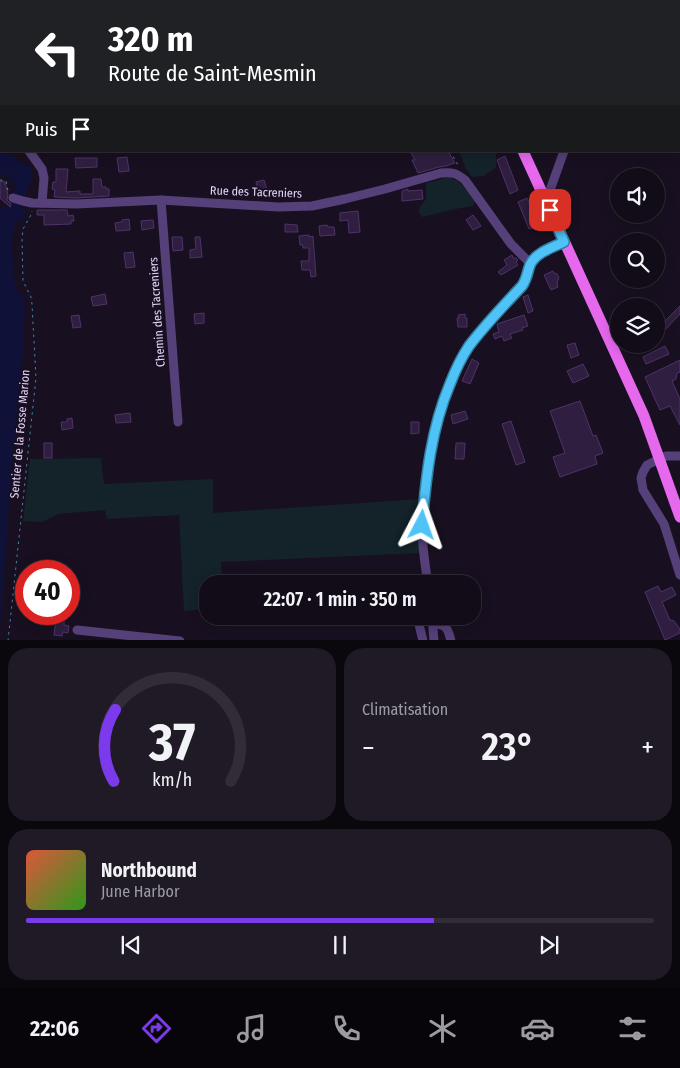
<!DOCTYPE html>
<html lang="fr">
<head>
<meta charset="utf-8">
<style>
  :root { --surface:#120c18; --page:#1f1a25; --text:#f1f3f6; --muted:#9c9ba2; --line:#312c37; --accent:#7c3aed }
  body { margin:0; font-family:"Fira Sans Condensed",sans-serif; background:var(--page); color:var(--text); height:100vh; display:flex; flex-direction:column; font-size:19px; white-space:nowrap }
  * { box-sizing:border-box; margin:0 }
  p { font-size:16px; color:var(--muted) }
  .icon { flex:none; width:28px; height:28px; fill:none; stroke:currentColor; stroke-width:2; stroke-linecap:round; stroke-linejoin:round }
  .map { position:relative; height:640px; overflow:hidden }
  .panel { display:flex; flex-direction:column; gap:8px; padding:8px; background:#0a070d; flex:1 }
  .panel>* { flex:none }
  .hud { position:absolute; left:0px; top:0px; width:680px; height:152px; box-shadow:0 2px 12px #0003,0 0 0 1px var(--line); background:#202124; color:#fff; overflow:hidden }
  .controls { position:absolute; left:610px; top:168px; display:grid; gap:10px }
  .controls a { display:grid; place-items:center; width:55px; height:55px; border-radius:50%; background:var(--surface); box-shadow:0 2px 12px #0003,0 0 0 1px var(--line); font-size:25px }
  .speed { position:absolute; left:15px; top:560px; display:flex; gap:10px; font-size:25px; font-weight:700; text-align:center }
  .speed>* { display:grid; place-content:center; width:65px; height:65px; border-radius:50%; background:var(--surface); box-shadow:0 2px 12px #0003,0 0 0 1px var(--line); line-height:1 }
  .speed .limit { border:8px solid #d22; background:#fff; color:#111 }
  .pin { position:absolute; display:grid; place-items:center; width:42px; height:42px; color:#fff; margin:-21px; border-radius:10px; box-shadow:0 2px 8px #0006 }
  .me { position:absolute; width:55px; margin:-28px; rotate:4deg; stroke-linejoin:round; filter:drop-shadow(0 0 4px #0008) }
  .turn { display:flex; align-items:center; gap:18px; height:105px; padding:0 25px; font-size:22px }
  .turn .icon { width:65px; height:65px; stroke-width:2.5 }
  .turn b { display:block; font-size:35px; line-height:42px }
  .then { display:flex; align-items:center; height:48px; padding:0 25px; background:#0003; gap:10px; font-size:19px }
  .big { font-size:38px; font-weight:600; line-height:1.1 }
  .panel .card { flex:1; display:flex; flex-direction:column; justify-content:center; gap:8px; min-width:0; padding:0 18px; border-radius:20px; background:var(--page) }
  .panel .dial { align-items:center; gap:0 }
  .dial svg { height:130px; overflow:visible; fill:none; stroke:var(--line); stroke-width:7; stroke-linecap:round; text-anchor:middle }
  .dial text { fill:var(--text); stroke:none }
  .song { display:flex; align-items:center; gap:15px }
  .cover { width:60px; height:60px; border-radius:8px; background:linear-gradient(135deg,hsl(10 70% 55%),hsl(110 70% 35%)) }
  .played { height:5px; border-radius:2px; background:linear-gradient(90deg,var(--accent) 65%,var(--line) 65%) }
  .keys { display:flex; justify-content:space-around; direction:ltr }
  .heat { display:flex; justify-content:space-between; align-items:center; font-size:28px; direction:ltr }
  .panel .tiles { flex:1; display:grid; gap:8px; grid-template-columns:1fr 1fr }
  .card:last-child { grid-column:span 2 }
  .trip { position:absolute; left:199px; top:575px; width:282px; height:50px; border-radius:20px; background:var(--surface); box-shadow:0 2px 12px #0003,0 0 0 1px var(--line); font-weight:600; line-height:50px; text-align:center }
  .dock { display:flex; height:80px; justify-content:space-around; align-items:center; background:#07050a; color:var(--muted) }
  .dock .icon { width:35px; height:35px }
  .dock .on { color:var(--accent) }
  .dock b { font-size:22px; color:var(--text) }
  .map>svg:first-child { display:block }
</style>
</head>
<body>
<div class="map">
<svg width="680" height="641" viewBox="0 0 680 641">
  <rect width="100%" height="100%" fill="#181020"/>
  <g fill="#132329">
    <polygon points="459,151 496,151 496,167 484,176 472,177 465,167"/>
    <polygon points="449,177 459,182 475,199 473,206 455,209 422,217 419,213 420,207 426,199 426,183"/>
    <polygon points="101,458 104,484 213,479 213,513 421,499 419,553 221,562 222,584 208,584 207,609 184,611 179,515 107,519 105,510 58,514 42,522 23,521 30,459"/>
  </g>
  <g fill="#0f1139">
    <polygon points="0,146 1,147 1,151 7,151 20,163 32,168 32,182 23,185 24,192 17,195 13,180 6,173 0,175"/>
    <polygon points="13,203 19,207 24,208 26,214 22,220 16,222 13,230 12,250 15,287 25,299 23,352 12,469 0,625 0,207 8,209"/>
  </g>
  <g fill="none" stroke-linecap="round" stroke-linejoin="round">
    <polyline stroke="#0f1139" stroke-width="12" points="0,158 23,185 9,220"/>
  </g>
  <g fill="#2f1e3f" stroke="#4e3368">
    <polygon points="410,151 448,151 455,163 446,166 439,167 418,173 412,160 415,160"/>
    <polygon points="505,156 518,190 510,194 497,160"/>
    <polygon points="127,157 129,171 119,172 117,158"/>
    <polygon points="75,158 97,158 97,167 76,168"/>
    <polygon points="56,169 68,169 66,192 80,191 80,194 93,194 93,179 101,179 102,187 106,187 106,189 109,189 109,196 76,198 54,197 55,190 52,189 53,182 56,182"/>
    <polygon points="264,180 268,193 259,195 256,182"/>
    <polygon points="0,181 5,182 8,195 7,200 11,204 10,207 0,198"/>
    <polygon points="408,189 408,191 422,190 423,199 402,201 402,191"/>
    <polygon points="527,198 539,225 529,229 518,202"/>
    <polygon points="37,210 67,210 68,216 73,215 74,221 71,221 71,224 44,225 44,215 37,215"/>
    <polygon points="358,211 360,232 349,233 348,220 340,221 340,213"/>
    <polygon points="473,215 481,226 473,230 466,220"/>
    <polygon points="129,219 130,230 116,231 115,223 122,222 122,220"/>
    <polygon points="153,220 154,228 142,230 141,221"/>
    <polygon points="285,224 297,225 298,232 285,232"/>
    <polygon points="327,225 328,227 334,227 335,235 320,236 319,226"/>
    <polygon points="309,235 309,237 313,236 316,276 311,277 310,270 302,270 301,261 309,261 309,248 303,248 303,245 300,245 299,236"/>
    <polygon points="172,237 182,237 183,250 173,251"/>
    <polygon points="195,237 200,237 202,257 190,258 190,250 196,249"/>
    <polygon points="133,252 135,267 126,268 124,253"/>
    <polygon points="512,255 513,258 516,258 518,260 516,262 518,265 501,275 498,272 507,265 504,260"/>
    <polygon points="553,271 554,273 557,274 559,278 557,282 558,283 557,284 558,287 551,290 544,275"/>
    <polygon points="105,294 107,304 93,306 91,297"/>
    <polygon points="528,295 533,311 528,313 523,297"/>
    <polygon points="680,306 680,314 664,331 661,325"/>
    <polygon points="204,313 204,323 195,324 194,314"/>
    <polygon points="465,314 465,318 467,318 467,327 458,327 457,318 459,318 458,315"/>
    <polygon points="79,315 81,327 73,328 71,316"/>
    <polygon points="524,315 528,326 522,328 523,330 510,334 512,338 504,341 502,336 495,339 493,334 499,332 497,324"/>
    <polygon points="575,343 579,355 571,358 567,345"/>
    <polygon points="665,346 669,354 646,364 643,357"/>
    <polygon points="472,359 479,363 470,384 462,381"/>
    <polygon points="680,360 680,372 677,373 676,379 672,381 680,399 680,425 670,406 660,410 645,377"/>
    <polygon points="583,364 589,376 573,383 567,371"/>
    <polygon points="580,401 593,436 596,435 603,453 595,456 597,464 560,477 553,457 565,453 550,411"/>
    <polygon points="465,411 468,419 453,424 451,415"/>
    <polygon points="130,413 131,422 116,423 115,415"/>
    <polygon points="72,418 73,428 62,430 61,422 67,422 67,419"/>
    <polygon points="511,421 525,462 516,465 502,424"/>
    <polygon points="411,422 419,422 419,433 411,434"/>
    <rect x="44" y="443" width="8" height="15"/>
    <polygon points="456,443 465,443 464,459 455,459"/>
    <polygon points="658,586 661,592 672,587 676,595 662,602 670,620 674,621 680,629 680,633 665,640 645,592"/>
    <polygon points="56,620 64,621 64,625 69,626 68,633 63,632 62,636 54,635"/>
  </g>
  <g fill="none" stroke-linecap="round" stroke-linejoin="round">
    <g stroke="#3c89a5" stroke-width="1" stroke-dasharray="2.5 4" stroke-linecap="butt">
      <polyline points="12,1 12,0"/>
      <polyline points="0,34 1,32"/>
      <polyline points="450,151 458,165"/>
      <polyline points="0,180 6,181 8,191"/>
      <polyline points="8,641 36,378 32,304 31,297 23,281 22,239 23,229 32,213 32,211"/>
    </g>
    <g stroke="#554079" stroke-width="9">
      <polyline points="285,0 286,1"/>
      <polyline points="216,1 218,0"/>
      <polyline points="347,1 349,0"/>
      <polyline points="679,15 680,15"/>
      <polyline points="0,123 1,124"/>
      <polyline points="29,151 42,169 44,178 42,203"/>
      <polyline points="544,197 549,193 564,151"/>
      <path d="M13 198 23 201 32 203 76 204 161 200 278 207 312 206 345 199 385 189 441 173C453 172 456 173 465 180L511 244 530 263"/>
      <polyline points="161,200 178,422"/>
      <polyline points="680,456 666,456 647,465 643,472 641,478 643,490 664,524 680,575"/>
      <path d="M428 584C425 565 422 546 422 527 421 511 424 494 426 478 433 433 443 388 467 349 481 327 502 307 519 288 528 279 526 275 530 265 535 253 553 247 564 242"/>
      <polyline points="417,616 423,641"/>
      <polyline points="432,616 434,641"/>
      <path d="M433 624C446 624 448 628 451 641"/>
      <polyline points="77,630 180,641"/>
    </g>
    <g stroke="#e668ed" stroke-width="11">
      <polyline points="452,0 453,1"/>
      <polyline points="523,151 644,416 680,517"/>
    </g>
  </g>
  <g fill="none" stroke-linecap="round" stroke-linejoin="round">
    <g stroke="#337fa1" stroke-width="12">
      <path id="route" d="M422 525C426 477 431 429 450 384 455 371 461 358 469 346 485 325 504 305 522 286 527 279 527 273 530 265 535 253 553 247 564 242L550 210"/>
    </g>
    <use href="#route" stroke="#4fc3f7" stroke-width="9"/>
  </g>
  <g text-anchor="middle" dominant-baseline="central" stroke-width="4" stroke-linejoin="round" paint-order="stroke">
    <g font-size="12" fill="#e4d4fa" stroke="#181020">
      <text transform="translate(256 192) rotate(2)">Rue des Tacreniers</text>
      <text transform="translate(157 312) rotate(-94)">Chemin des Tacreniers</text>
      <text transform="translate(20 434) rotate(-85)">Sentier de la Fosse Marion</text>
    </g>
  </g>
</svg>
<div class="controls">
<a><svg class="icon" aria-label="sound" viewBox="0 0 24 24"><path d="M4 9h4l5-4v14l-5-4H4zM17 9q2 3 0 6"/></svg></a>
<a><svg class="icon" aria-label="search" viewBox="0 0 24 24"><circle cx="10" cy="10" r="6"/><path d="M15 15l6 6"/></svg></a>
<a><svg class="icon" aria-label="layers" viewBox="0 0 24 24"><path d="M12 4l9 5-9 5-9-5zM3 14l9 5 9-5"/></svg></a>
</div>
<div class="speed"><div class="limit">40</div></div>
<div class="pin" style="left:550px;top:210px;background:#d93025"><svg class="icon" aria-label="arrive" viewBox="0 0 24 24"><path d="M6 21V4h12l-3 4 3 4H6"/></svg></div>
<svg class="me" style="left:422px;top:525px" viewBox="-20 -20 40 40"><path d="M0-17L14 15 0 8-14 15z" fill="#4fc3f7" stroke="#fff" stroke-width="4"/></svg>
<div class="trip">22:07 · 1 min · 350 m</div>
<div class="hud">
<div class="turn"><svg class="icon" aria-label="left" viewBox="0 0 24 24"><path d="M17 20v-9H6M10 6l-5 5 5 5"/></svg><div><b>320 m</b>Route de Saint-Mesmin</div></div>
<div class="then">Puis<svg class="icon" aria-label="arrive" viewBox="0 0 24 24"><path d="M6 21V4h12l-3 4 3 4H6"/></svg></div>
</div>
</div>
<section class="panel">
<div class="tiles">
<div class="card dial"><svg viewBox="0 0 100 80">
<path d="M14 69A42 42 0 1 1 86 69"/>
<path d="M14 69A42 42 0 0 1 15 25" stroke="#7c3aed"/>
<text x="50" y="56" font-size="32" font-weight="700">37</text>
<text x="50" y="72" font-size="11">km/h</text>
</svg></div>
<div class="card"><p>Climatisation</p>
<div class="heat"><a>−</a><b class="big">23°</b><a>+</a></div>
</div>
<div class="card">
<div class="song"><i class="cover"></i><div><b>Northbound</b><p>June Harbor</p></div></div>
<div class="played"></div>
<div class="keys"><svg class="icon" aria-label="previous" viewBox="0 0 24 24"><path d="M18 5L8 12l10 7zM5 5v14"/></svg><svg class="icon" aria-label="pause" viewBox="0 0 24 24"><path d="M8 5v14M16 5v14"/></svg><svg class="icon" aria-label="next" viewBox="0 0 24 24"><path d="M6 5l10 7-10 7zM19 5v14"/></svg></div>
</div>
</div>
</section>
<nav class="dock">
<b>22:06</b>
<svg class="icon on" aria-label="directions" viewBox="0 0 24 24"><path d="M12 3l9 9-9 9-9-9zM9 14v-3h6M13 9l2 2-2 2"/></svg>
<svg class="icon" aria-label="music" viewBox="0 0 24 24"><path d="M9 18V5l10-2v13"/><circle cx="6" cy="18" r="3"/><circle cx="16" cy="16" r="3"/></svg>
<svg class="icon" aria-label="phone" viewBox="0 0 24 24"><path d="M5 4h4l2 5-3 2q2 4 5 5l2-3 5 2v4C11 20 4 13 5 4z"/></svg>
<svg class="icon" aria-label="climate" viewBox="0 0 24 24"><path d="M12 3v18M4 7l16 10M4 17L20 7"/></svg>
<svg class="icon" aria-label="car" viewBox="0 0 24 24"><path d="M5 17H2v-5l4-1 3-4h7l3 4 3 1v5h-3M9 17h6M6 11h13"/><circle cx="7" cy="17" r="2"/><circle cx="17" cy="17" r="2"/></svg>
<svg class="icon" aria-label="filters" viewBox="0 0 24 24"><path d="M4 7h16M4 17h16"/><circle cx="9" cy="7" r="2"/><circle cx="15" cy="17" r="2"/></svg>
</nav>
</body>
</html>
